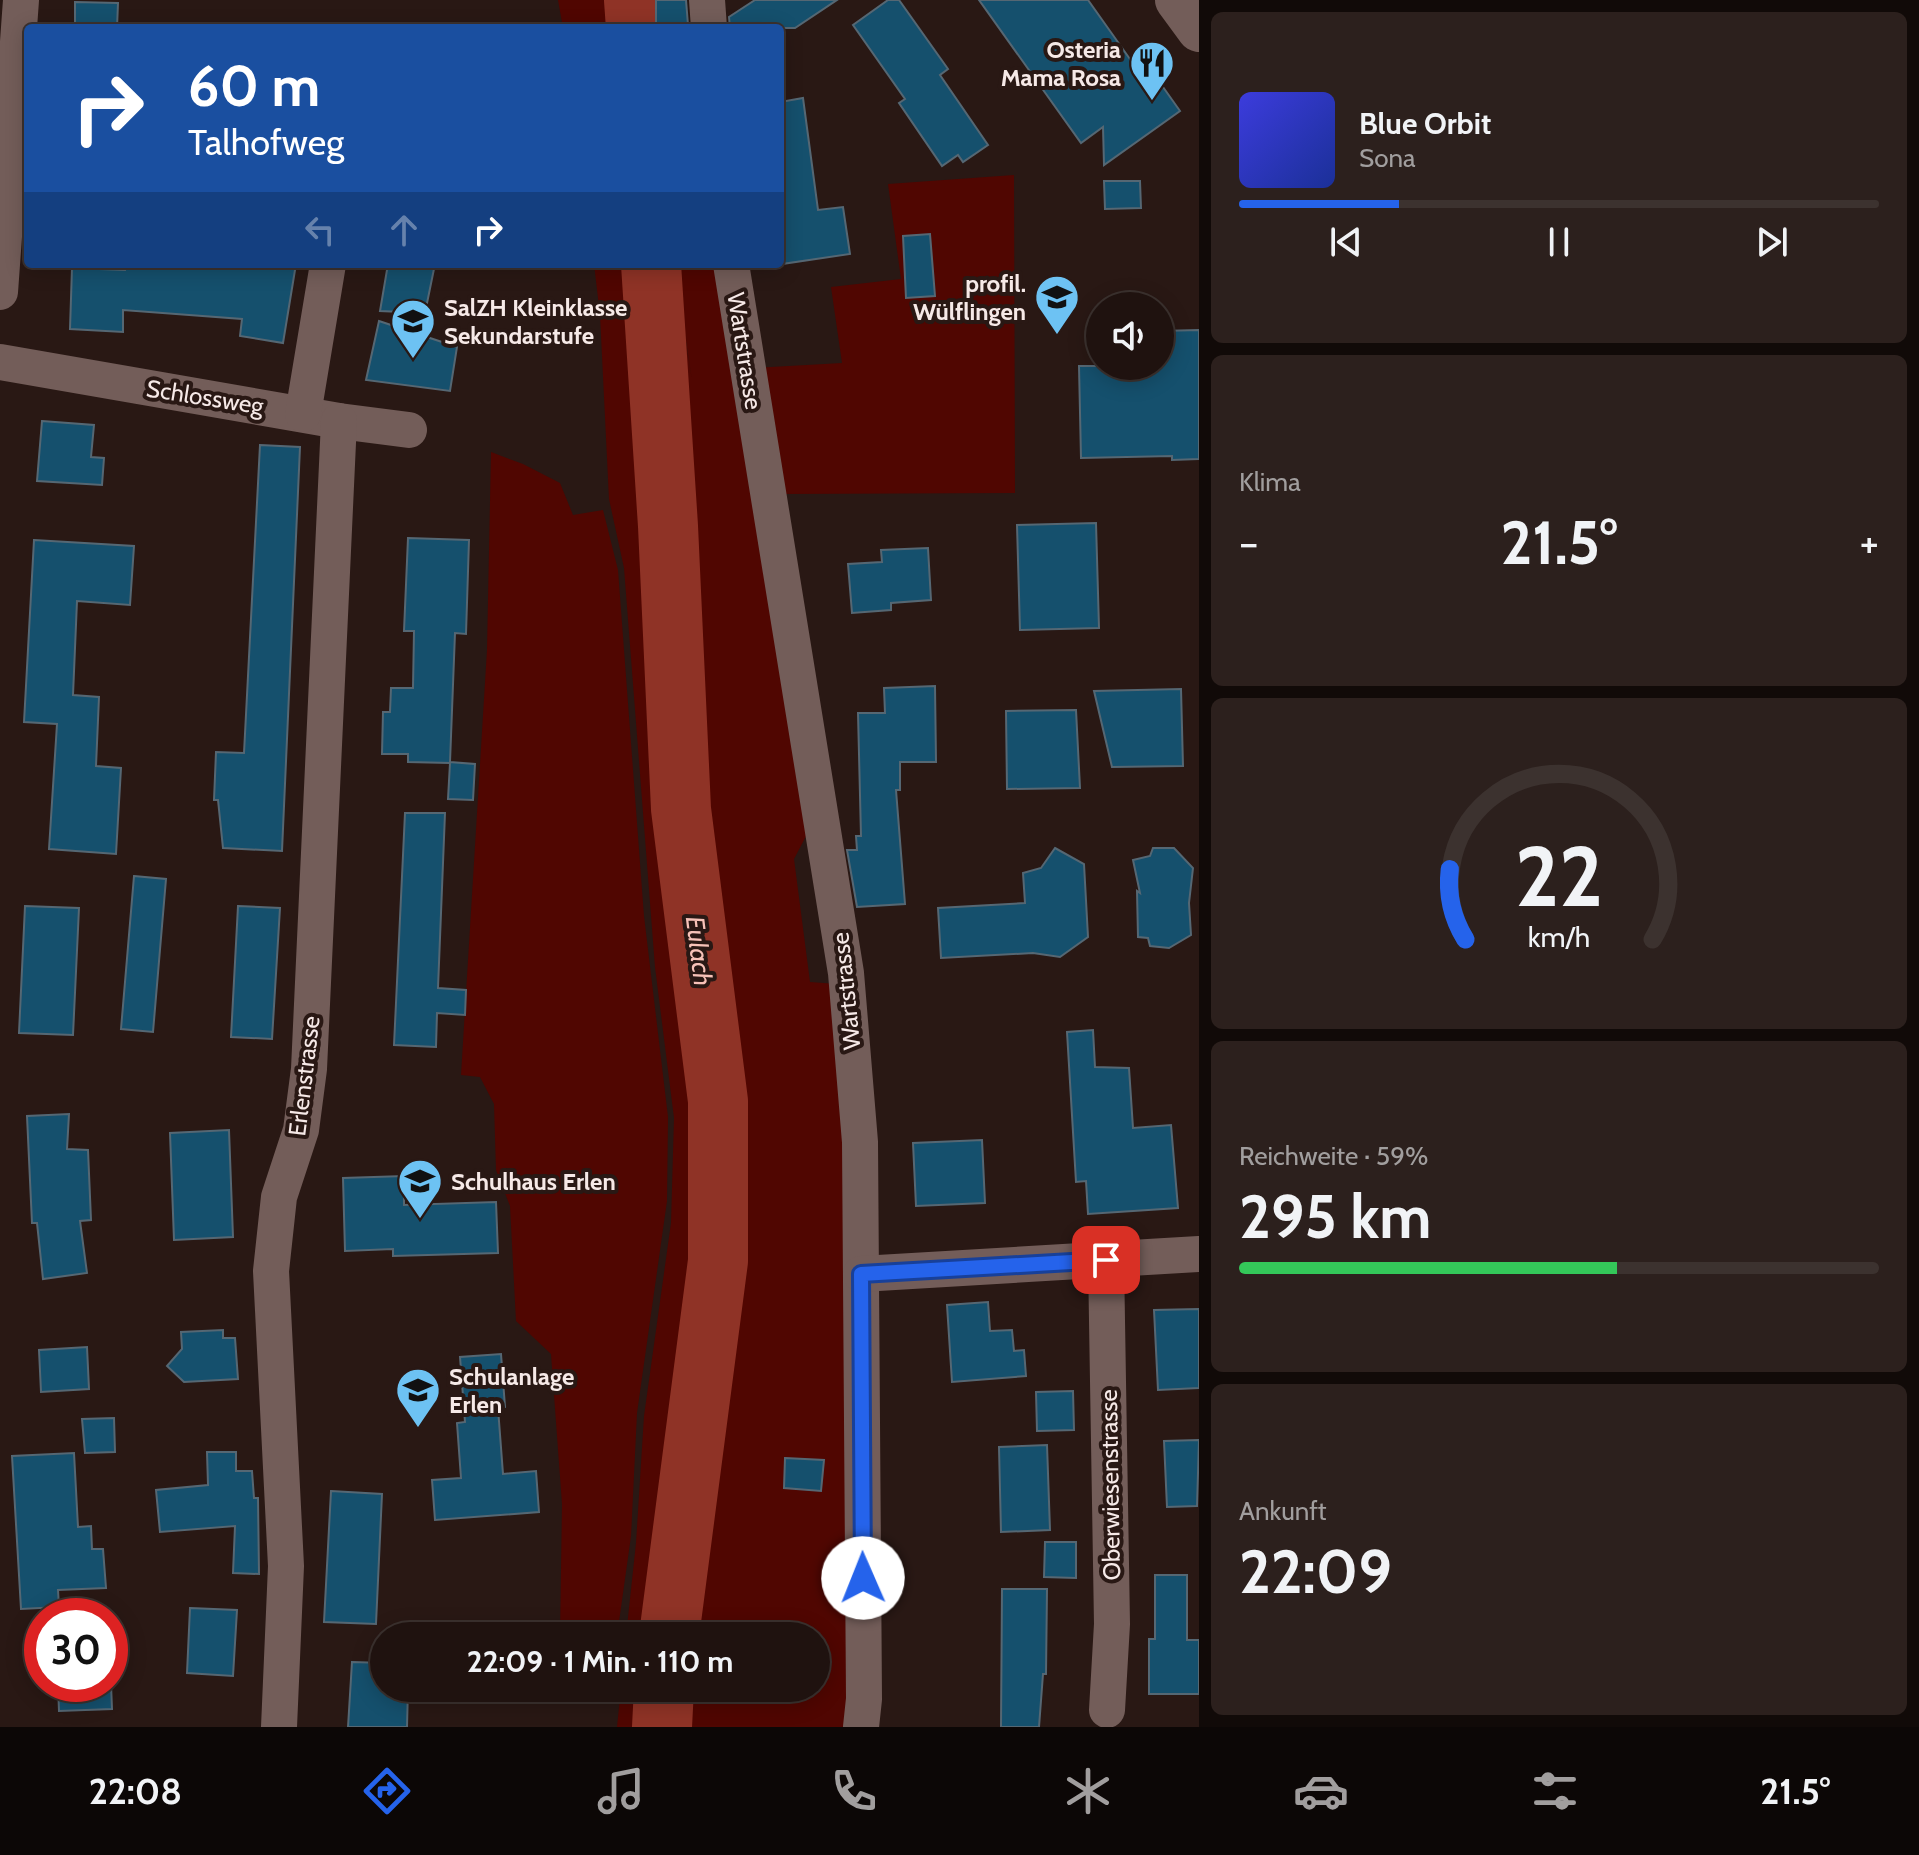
<!DOCTYPE html>
<html lang="de">
<head>
<meta charset="utf-8">
<style>
  :root { --surface:#1f120f; --page:#2c201d; --text:#f1f3f6; --muted:#a19e9e; --line:#3c322f; --accent:#2563eb }
  body { margin:0; font-family:Cabin,sans-serif; background:var(--page); color:var(--text); height:100vh; display:flex; flex-direction:column; font-size:30px; white-space:nowrap }
  * { box-sizing:border-box; margin:0 }
  p { font-size:26px; color:var(--muted) }
  .icon { flex:none; width:44px; height:44px; fill:none; stroke:currentColor; stroke-width:2; stroke-linecap:round; stroke-linejoin:round }
  .map { position:relative; flex:1; overflow:hidden }
  .side { display:flex; flex-direction:column; gap:12px; padding:12px; background:#110a08; width:720px }
  .side>* { flex:none }
  .guide { position:absolute; left:24px; top:24px; width:760px; height:244px; border-radius:8px; box-shadow:0 4px 20px #0003,0 0 0 2px var(--line); background:#1a4fa0; color:#fff; overflow:hidden }
  .buttons { position:absolute; left:1086px; top:292px; display:grid; gap:16px }
  .buttons a { display:grid; place-items:center; width:88px; height:88px; border-radius:50%; background:var(--surface); box-shadow:0 4px 20px #0003,0 0 0 2px var(--line); font-size:40px }
  .speed { position:absolute; left:24px; top:1598px; display:flex; gap:16px; font-size:40px; font-weight:700; text-align:center }
  .speed>* { display:grid; place-content:center; width:104px; height:104px; border-radius:50%; background:var(--surface); box-shadow:0 4px 20px #0003,0 0 0 2px var(--line); line-height:1 }
  .speed .limit { border:12px solid #d22; background:#fff; color:#111 }
  .pin { position:absolute; display:grid; place-items:center; width:68px; height:68px; color:#fff; margin:-34px; border-radius:16px; box-shadow:0 4px 12px #0006 }
  .me { position:absolute; width:88px; margin:-44px; rotate:359deg; stroke-linejoin:round; filter:drop-shadow(0 0 6px #0008) }
  .turn { display:flex; align-items:center; gap:28px; height:168px; padding:0 32px; font-size:36px }
  .turn .icon { width:104px; height:104px; stroke-width:2.5 }
  .turn b { display:block; font-size:56px; line-height:68px }
  .lanes { display:flex; align-items:center; height:76px; padding:0 32px; background:#0003; justify-content:center; gap:40px; direction:ltr }
  .lanes .off { opacity:.35 }
  .big { font-size:60px; font-weight:700; line-height:1.1 }
  .side .tile { flex:1; display:flex; flex-direction:column; justify-content:center; gap:12px; min-width:0; padding:0 28px; border-radius:12px; background:var(--page) }
  .side .dial { align-items:center; gap:0 }
  .dial svg { height:208px; overflow:visible; fill:none; stroke:var(--line); stroke-width:7; stroke-linecap:round; text-anchor:middle }
  .dial text { fill:var(--text); stroke:none }
  .song { display:flex; align-items:center; gap:24px }
  .cover { width:96px; height:96px; border-radius:12px; background:linear-gradient(135deg,hsl(240 70% 55%),hsl(230 70% 35%)) }
  .played { height:8px; border-radius:4px; background:linear-gradient(90deg,var(--accent) 25%,var(--line) 25%) }
  .keys { display:flex; justify-content:space-around; direction:ltr }
  .heat { display:flex; justify-content:space-between; align-items:center; font-size:44px; direction:ltr }
  .charge { height:12px; border-radius:6px; background:linear-gradient(90deg,#34c759 59%,var(--line) 0) }
  .trip { position:absolute; left:370px; top:1622px; width:460px; height:80px; border-radius:40px; background:var(--surface); box-shadow:0 4px 20px #0003,0 0 0 2px var(--line); font-weight:700; line-height:80px; text-align:center }
  .tabs { display:flex; height:128px; justify-content:space-around; align-items:center; background:#0c0706; color:var(--muted) }
  .tabs .icon { width:56px; height:56px }
  .tabs .current { color:var(--accent) }
  .tabs b { font-size:36px; color:var(--text) }
  main { display:flex; flex:1; min-height:0 }
  .map>svg:first-child { display:block }
</style>
</head>
<body>
<main>
<div class="map">
<svg width="1199" height="1727" viewBox="0 0 1199 1727">
  <rect width="100%" height="100%" fill="#291814"/>
  <g fill="#500601">
    <polygon points="558,0 617,0 619,28 563,28"/>
    <polygon points="1014,175 1015,493 781,494 755,368 842,363 831,287 901,279 888,184"/>
    <polygon points="594,264 673,264 692,380 674,264 722,264 814,821 794,859 810,982 837,984 841,1035 861,1727 617,1727 621,1688 816,1688 816,1636 626,1636 636,1543 644,1416 671,1223 674,1118 655,967 624,568 609,499 600,315"/>
    <polygon points="491,452 523,464 560,483 573,515 603,510 618,570 644,916 668,1117 667,1201 637,1413 631,1536 617,1636 560,1636 562,1504 551,1354 516,1321 510,1206 496,1170 494,1104 480,1077 461,1075 487,650"/>
  </g>
  <g fill="none" stroke-linecap="round" stroke-linejoin="round">
    <g stroke="#8f3326" stroke-width="60">
      <polyline points="634,0 636,28"/>
      <polyline points="651,264 668,526 681,809 718,1101 718,1261 669,1636"/>
      <polyline points="662,1727 664,1688"/>
    </g>
  </g>
  <g fill="#15506d" stroke="#556773" stroke-width="2">
    <polygon points="656,0 686,0 688,25 656,26"/>
    <polygon points="755,0 837,0 795,28 730,28 729,17"/>
    <polygon points="888,0 899,0 948,69 940,75 988,145 963,162 958,155 942,166 899,103 905,99 853,25"/>
    <polygon points="979,0 1088,0 1137,69 1146,63 1180,111 1104,165 1103,127 1081,143"/>
    <polygon points="75,2 118,3 117,28 75,28"/>
    <polygon points="803,98 818,210 843,207 850,254 782,264 780,102"/>
    <polygon points="1104,181 1140,181 1141,208 1105,209"/>
    <polygon points="930,234 935,296 906,298 903,236"/>
    <polygon points="126,264 296,264 283,343 240,336 242,319 123,310 123,332 70,329 72,268 125,270"/>
    <polygon points="388,264 435,264 425,313 380,311"/>
    <polygon points="379,321 457,347 450,391 366,380"/>
    <polygon points="1199,330 1199,459 1172,460 1172,456 1081,458 1079,366 1160,366 1160,331"/>
    <polygon points="42,421 94,425 91,457 104,458 102,485 37,481"/>
    <polygon points="260,445 300,447 282,851 223,848 218,800 214,800 216,752 244,753"/>
    <polygon points="1096,523 1099,628 1020,630 1017,525"/>
    <polygon points="408,538 469,540 466,634 455,633 450,762 475,764 473,800 448,799 450,763 408,762 408,754 382,754 383,712 390,712 391,688 413,688 414,631 404,631"/>
    <polygon points="34,540 134,546 130,605 77,601 73,695 99,697 96,766 121,768 116,854 49,849 57,724 24,722"/>
    <polygon points="928,548 931,600 891,603 891,610 852,613 848,564 882,562 881,550"/>
    <polygon points="935,686 936,762 900,762 900,790 896,790 905,904 857,907 847,850 857,850 856,836 861,836 858,713 885,713 884,688"/>
    <polygon points="1181,689 1183,766 1112,767 1094,691"/>
    <polygon points="1076,710 1080,788 1007,789 1006,711"/>
    <polygon points="405,813 445,813 438,988 466,990 465,1015 437,1013 436,1047 394,1045"/>
    <polygon points="1055,848 1084,864 1088,937 1060,957 1033,953 941,958 938,908 1025,903 1023,873 1041,868"/>
    <polygon points="1153,848 1174,848 1193,868 1189,903 1191,935 1169,948 1150,946 1148,938 1138,937 1137,891 1140,893 1133,860 1150,856"/>
    <polygon points="134,876 166,879 153,1032 121,1029"/>
    <polygon points="25,906 79,908 73,1035 19,1033"/>
    <polygon points="238,906 280,908 272,1039 231,1037"/>
    <polygon points="1093,1030 1095,1067 1129,1068 1133,1128 1171,1125 1178,1208 1088,1214 1086,1181 1076,1182 1067,1032"/>
    <polygon points="69,1114 67,1149 88,1150 91,1220 80,1221 87,1273 43,1279 37,1223 32,1223 27,1116"/>
    <polygon points="229,1130 233,1237 174,1240 170,1133"/>
    <polygon points="982,1140 985,1203 916,1206 913,1143"/>
    <polygon points="404,1176 404,1205 496,1202 498,1253 393,1256 393,1249 345,1251 343,1178"/>
    <polygon points="988,1302 990,1331 1012,1330 1014,1351 1024,1350 1026,1376 952,1382 947,1305"/>
    <polygon points="1199,1309 1199,1388 1158,1390 1154,1310"/>
    <polygon points="223,1330 223,1338 235,1338 238,1379 184,1382 167,1366 182,1349 181,1332"/>
    <polygon points="87,1347 89,1389 41,1392 39,1350"/>
    <polygon points="501,1354 505,1407 498,1408 503,1474 536,1471 539,1512 435,1520 432,1480 461,1478 457,1423 465,1422 460,1357"/>
    <polygon points="1073,1391 1074,1430 1037,1431 1036,1392"/>
    <polygon points="114,1418 115,1452 85,1453 82,1419"/>
    <polygon points="1199,1440 1197,1506 1167,1507 1164,1441"/>
    <polygon points="1047,1445 1050,1530 1001,1532 999,1447"/>
    <polygon points="207,1452 236,1452 236,1471 252,1471 254,1498 258,1498 259,1574 233,1573 235,1526 160,1532 156,1490 208,1485"/>
    <polygon points="74,1453 78,1527 91,1526 92,1549 103,1549 106,1588 58,1590 59,1607 21,1609 12,1456"/>
    <polygon points="785,1458 824,1460 821,1491 784,1488"/>
    <polygon points="331,1491 382,1494 376,1624 324,1622"/>
    <polygon points="1045,1542 1076,1542 1076,1578 1044,1577"/>
    <polygon points="1155,1575 1187,1575 1187,1640 1199,1640 1199,1694 1149,1694 1149,1639 1155,1639"/>
    <polygon points="1002,1589 1047,1589 1046,1674 1043,1674 1039,1727 1001,1727"/>
    <polygon points="190,1608 237,1610 233,1676 187,1673"/>
    <polygon points="352,1662 384,1663 384,1688 408,1688 407,1727 348,1727"/>
    <polygon points="58,1684 111,1684 112,1709 59,1711"/>
  </g>
  <g fill="none" stroke-linecap="round" stroke-linejoin="round">
    <g stroke="#735d59" stroke-width="36">
      <polyline points="707,0 709,28"/>
      <polyline points="731,264 846,973 860,1142 864,1699 861,1727"/>
      <polyline points="0,292 21,0"/>
      <polyline points="0,362 339,421 409,430"/>
      <polyline points="303,414 328,264"/>
      <polyline points="1106,1260 1112,1624 1107,1710"/>
      <polyline points="861,1274 1199,1254"/>
      <polyline points="279,1727 286,1566 271,1271 279,1197 301,1130 309,1069 339,421"/>
    </g>
    <polyline stroke="#735d59" stroke-width="44" points="1177,0 1199,30"/>
  </g>
  <g fill="none" stroke-linecap="round" stroke-linejoin="round">
    <g stroke="#184099" stroke-width="20">
      <polyline id="route" points="863,1578 861,1274 1106,1260"/>
    </g>
    <use href="#route" stroke="#2563eb" stroke-width="14"/>
  </g>
  <defs>
    <g id="restaurant-pin" transform="scale(2.3)"><path d="M0 17L-7.5 6A9.5 9.5 0 1 1 7.5 6Z" fill="#6dc2f3" stroke="#291814"/><path d="M-5-6h1v4h1v-4h1v4h1v-4h1v5L-1.5 .5V6h-2V.5L-5-1ZM5-6V6H3V1.5H1.5Q1.5-4 5-6Z" fill="#111"/></g>
    <g id="school-pin" transform="scale(2.3)"><path d="M0 17L-7.5 6A9.5 9.5 0 1 1 7.5 6Z" fill="#6dc2f3" stroke="#291814"/><path d="M0-5L7-2L0 1L-7-2ZM-4 1L0 2.5L4 1V4Q0 6-4 4Z" fill="#111"/></g>
  </defs>
  <g fill-rule="evenodd">
    <use href="#restaurant-pin" x="1152" y="63"/>
    <use href="#school-pin" x="1057" y="297"/>
    <use href="#school-pin" x="413" y="321"/>
    <use href="#school-pin" x="420" y="1181"/>
    <use href="#school-pin" x="418" y="1390"/>
  </g>
  <g text-anchor="middle" dominant-baseline="central" stroke-width="8" stroke-linejoin="round" paint-order="stroke">
    <g font-size="24" font-weight="bold" fill="#f6e9e7" stroke="#291814" text-anchor="start">
      <text x="1121" y="49" text-anchor="end">Osteria<tspan x="1121" dy="28">Mama Rosa</tspan></text>
      <text x="1026" y="283" text-anchor="end">profil.<tspan x="1026" dy="28">Wülflingen</tspan></text>
      <text x="444" y="307">SalZH Kleinklasse<tspan x="444" dy="28">Sekundarstufe</tspan></text>
      <text x="451" y="1181">Schulhaus Erlen</text>
      <text x="449" y="1376">Schulanlage<tspan x="449" dy="28">Erlen</tspan></text>
    </g>
    <g font-size="24" fill="#f6e9e7" stroke="#291814">
      <text transform="translate(745 351) rotate(81)">Wartstrasse</text>
      <text transform="translate(205 397) rotate(9)">Schlossweg</text>
      <text transform="translate(846 991) rotate(-96)">Wartstrasse</text>
      <text transform="translate(304 1076) rotate(-83)">Erlenstrasse</text>
      <text transform="translate(1110 1485) rotate(-91)">Oberwiesenstrasse</text>
    </g>
    <g font-size="26" font-style="italic" fill="#f7c2b8" stroke="#291814">
      <text transform="translate(699 951) rotate(83)">Eulach</text>
    </g>
  </g>
</svg>
<div class="buttons">
<a><svg class="icon" aria-label="sound" viewBox="0 0 24 24"><path d="M4 9h4l5-4v14l-5-4H4zM17 9q2 3 0 6"/></svg></a>
</div>
<div class="speed"><div class="limit">30</div></div>
<div class="pin" style="left:1106px;top:1260px;background:#d93025"><svg class="icon" aria-label="arrive" viewBox="0 0 24 24"><path d="M6 21V4h12l-3 4 3 4H6"/></svg></div>
<svg class="me" style="left:863px;top:1578px" viewBox="-20 -20 40 40"><circle r="19" fill="#fff"/><path d="M0-13L10 11 0 6-10 11z" fill="#2563eb"/></svg>
<div class="trip">22:09 · 1 Min. · 110 m</div>
<div class="guide">
<div class="turn"><svg class="icon" aria-label="right" viewBox="0 0 24 24"><path d="M7 20v-9h11M14 6l5 5-5 5"/></svg><div><b>60 m</b>Talhofweg</div></div>
<div class="lanes"><svg class="icon off" aria-label="left" viewBox="0 0 24 24"><path d="M17 20v-9H6M10 6l-5 5 5 5"/></svg><svg class="icon off" aria-label="ahead" viewBox="0 0 24 24"><path d="M12 20V5M6 11l6-6 6 6"/></svg><svg class="icon" aria-label="right" viewBox="0 0 24 24"><path d="M7 20v-9h11M14 6l5 5-5 5"/></svg></div>
</div>
</div>
<section class="side">
<div class="tile">
<div class="song"><i class="cover"></i><div><b>Blue Orbit</b><p>Sona</p></div></div>
<div class="played"></div>
<div class="keys"><svg class="icon" aria-label="previous" viewBox="0 0 24 24"><path d="M18 5L8 12l10 7zM5 5v14"/></svg><svg class="icon" aria-label="pause" viewBox="0 0 24 24"><path d="M8 5v14M16 5v14"/></svg><svg class="icon" aria-label="next" viewBox="0 0 24 24"><path d="M6 5l10 7-10 7zM19 5v14"/></svg></div>
</div>
<div class="tile"><p>Klima</p>
<div class="heat"><a>−</a><b class="big">21.5°</b><a>+</a></div>
</div>
<div class="tile dial"><svg viewBox="0 0 100 80">
<path d="M14 69A42 42 0 1 1 86 69"/>
<path d="M14 69A42 42 0 0 1 8 42" stroke="#2563eb"/>
<text x="50" y="56" font-size="32" font-weight="700">22</text>
<text x="50" y="72" font-size="11">km/h</text>
</svg></div>
<div class="tile"><p>Reichweite · 59%</p><b class="big">295 km</b><div class="charge"></div></div>
<div class="tile"><p>Ankunft</p><b class="big">22:09</b></div>
</section>
</main>
<nav class="tabs">
<b>22:08</b>
<svg class="icon current" aria-label="directions" viewBox="0 0 24 24"><path d="M12 3l9 9-9 9-9-9zM9 14v-3h6M13 9l2 2-2 2"/></svg>
<svg class="icon" aria-label="music" viewBox="0 0 24 24"><path d="M9 18V5l10-2v13"/><circle cx="6" cy="18" r="3"/><circle cx="16" cy="16" r="3"/></svg>
<svg class="icon" aria-label="phone" viewBox="0 0 24 24"><path d="M5 4h4l2 5-3 2q2 4 5 5l2-3 5 2v4C11 20 4 13 5 4z"/></svg>
<svg class="icon" aria-label="climate" viewBox="0 0 24 24"><path d="M12 3v18M4 7l16 10M4 17L20 7"/></svg>
<svg class="icon" aria-label="car" viewBox="0 0 24 24"><path d="M5 17H2v-5l4-1 3-4h7l3 4 3 1v5h-3M9 17h6M6 11h13"/><circle cx="7" cy="17" r="2"/><circle cx="17" cy="17" r="2"/></svg>
<svg class="icon" aria-label="filters" viewBox="0 0 24 24"><path d="M4 7h16M4 17h16"/><circle cx="9" cy="7" r="2"/><circle cx="15" cy="17" r="2"/></svg>
<b>21.5°</b>
</nav>
</body>
</html>
